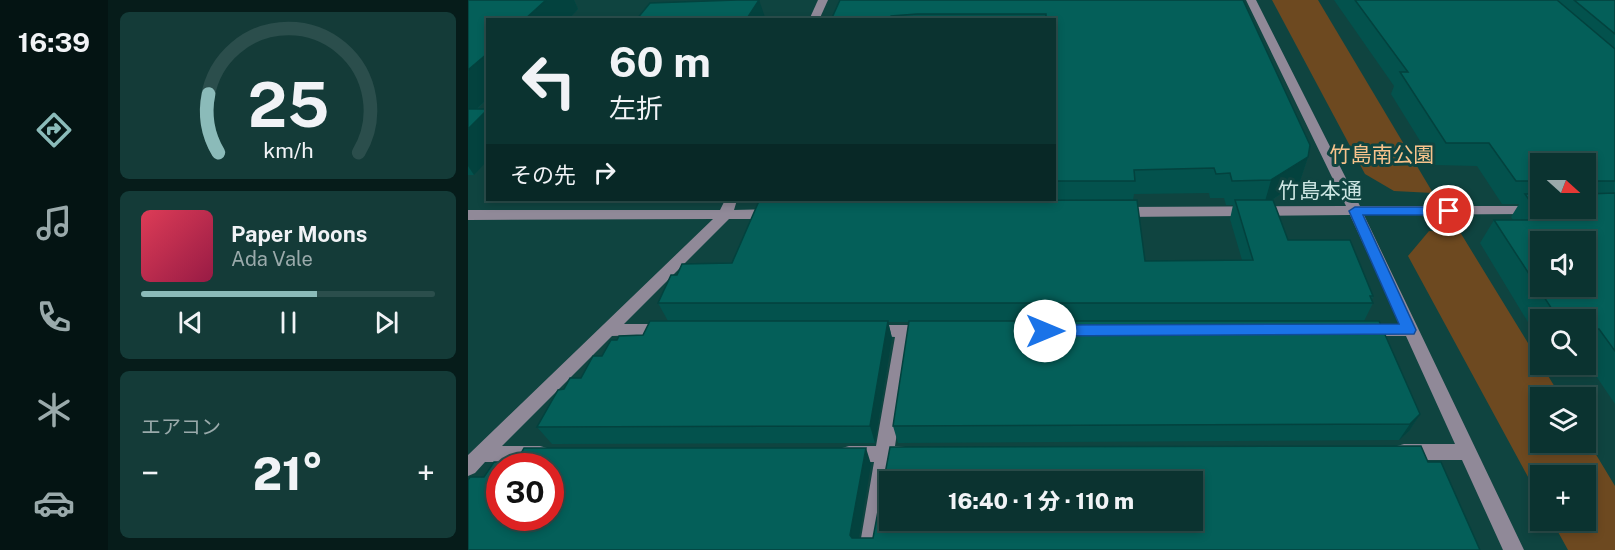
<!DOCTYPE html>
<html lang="ja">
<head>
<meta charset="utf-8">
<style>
  :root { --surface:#0b3330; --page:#143b38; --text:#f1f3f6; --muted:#9aaaab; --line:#2b4e4c; --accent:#8bbbb9 }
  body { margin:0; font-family:"Public Sans","Noto Sans JP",sans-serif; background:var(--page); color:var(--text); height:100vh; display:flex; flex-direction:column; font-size:22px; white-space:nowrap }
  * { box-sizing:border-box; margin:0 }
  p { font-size:20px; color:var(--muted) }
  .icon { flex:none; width:33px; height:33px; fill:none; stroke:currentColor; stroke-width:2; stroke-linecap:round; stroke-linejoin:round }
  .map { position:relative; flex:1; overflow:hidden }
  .panel { display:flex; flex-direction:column; gap:12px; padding:12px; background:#061c1a; width:360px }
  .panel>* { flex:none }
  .top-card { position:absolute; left:18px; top:18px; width:570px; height:183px; border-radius:0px; box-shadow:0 3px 9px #0003,0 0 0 2px var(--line); background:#0b3330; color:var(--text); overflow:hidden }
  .needle { width:39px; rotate:111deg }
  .fabs { position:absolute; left:1062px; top:153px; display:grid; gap:12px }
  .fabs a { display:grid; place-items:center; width:66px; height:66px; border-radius:0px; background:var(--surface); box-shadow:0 3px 9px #0003,0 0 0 2px var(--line); font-size:30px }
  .speed { position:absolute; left:18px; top:453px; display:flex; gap:12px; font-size:30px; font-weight:700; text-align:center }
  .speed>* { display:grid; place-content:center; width:78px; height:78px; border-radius:50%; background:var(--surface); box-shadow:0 3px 9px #0003,0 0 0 2px var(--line); line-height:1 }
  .speed .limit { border:9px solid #d22; background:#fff; color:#111 }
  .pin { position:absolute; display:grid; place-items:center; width:51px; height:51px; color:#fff; margin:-26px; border:3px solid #fff; border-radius:50%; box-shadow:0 2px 6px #0007 }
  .me { position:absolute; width:66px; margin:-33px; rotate:90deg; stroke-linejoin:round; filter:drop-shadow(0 0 4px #0008) }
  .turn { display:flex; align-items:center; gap:21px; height:126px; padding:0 24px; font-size:27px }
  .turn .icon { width:78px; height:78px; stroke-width:2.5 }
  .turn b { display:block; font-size:42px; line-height:51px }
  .then { display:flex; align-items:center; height:57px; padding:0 24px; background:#0003; gap:12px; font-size:22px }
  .big { font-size:45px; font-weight:800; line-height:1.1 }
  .panel .widget { flex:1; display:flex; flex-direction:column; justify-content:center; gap:9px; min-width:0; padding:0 21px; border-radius:9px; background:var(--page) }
  .panel .dial { align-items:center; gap:0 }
  .dial svg { height:156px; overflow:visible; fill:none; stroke:var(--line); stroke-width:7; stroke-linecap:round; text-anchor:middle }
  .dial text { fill:var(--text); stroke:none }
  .song { display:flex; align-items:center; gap:18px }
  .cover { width:72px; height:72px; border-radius:9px; background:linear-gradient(135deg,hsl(350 70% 55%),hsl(340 70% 35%)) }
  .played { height:6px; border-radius:3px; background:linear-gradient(90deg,var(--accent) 60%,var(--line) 60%) }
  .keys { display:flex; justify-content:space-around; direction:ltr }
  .heat { display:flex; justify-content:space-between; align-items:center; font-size:33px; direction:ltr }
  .trip { position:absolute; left:411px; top:471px; width:324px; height:60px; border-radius:0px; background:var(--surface); box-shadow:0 3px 9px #0003,0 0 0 2px var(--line); font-weight:800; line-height:60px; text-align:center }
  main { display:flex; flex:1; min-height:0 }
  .dock { display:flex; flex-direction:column; width:108px; justify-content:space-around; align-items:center; background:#041413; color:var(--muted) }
  .dock .icon { width:42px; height:42px }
  .dock .current { color:var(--accent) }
  .dock b { font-size:27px; color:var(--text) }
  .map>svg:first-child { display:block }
</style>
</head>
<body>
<main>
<nav class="dock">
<b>16:39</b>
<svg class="icon current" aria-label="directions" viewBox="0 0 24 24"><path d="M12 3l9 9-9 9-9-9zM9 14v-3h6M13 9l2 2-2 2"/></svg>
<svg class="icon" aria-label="music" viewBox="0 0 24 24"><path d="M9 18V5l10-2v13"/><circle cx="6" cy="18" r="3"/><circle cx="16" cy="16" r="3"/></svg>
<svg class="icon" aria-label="phone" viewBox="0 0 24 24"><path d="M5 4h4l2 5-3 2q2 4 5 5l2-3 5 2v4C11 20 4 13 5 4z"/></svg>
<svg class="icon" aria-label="climate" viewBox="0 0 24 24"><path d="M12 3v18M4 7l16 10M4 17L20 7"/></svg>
<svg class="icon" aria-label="car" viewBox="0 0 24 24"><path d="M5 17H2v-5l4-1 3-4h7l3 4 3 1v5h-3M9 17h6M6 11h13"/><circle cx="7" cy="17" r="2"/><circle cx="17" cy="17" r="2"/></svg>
</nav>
<section class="panel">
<div class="widget dial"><svg viewBox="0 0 100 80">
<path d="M14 69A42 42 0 1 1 86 69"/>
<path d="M14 69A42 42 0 0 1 9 39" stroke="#8bbbb9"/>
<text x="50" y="56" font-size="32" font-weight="700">25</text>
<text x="50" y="72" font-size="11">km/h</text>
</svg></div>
<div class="widget">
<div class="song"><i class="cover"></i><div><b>Paper Moons</b><p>Ada Vale</p></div></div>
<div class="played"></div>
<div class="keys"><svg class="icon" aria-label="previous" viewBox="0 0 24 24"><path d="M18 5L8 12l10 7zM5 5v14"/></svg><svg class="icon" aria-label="pause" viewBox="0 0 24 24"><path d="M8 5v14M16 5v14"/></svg><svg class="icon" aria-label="next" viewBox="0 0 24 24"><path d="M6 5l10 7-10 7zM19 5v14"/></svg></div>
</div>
<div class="widget"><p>エアコン</p>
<div class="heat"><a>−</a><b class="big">21°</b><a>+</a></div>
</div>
</section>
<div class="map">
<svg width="1147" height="550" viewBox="0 0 1147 550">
  <rect width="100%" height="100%" fill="#0f4440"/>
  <g fill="#6d4920">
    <polygon points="804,0 850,0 965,193 926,191 897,174"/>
    <polygon points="961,231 992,232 1093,397 1072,398 1072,442 1118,442 1118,438 1147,486 1147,550 1100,550 1084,521 1118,520 1118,476 1072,476 1072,499 940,256"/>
  </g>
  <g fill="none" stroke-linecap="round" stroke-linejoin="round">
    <g fill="#908998" fill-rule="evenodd">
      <polygon points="350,0 360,0 351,20 341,20"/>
      <polygon points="778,0 788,0 892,206 1066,206 1073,210 1066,214 896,215 1056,550 1035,550 994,460 936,460 929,458 927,452 929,446 936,444 987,444 938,336 896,336 890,334 888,330 890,326 932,324 882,215 652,217 645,212 652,207 878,206"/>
      <polygon points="257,200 269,200 266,210 304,209 311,214 304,219 261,219 156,324 197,324 203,326 205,330 203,334 144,336 34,446 72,446 79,448 81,454 79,460 72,462 17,462 7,473 0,476 0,455 245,219 0,220 0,210 252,210"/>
      <polygon points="404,325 458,325 464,327 466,331 464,335 443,337 427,446 448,448 450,454 448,460 424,462 411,550 391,550 406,462 381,462 374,460 372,454 374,448 381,446 408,446 427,337 398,335 396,331 398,327"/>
    </g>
  </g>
  <g fill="#03524d" fill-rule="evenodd">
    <polygon points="0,0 106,0 110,9 100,20 20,20 20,98 9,109 6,175 0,175"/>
    <path d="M559 0 840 157 832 181 804 200 820 240 905 296 904 300 905 303 896 321 952 414 941 431 931 440 430 443 425 426 441 322H420L424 338 407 443 84 444 69 427 96 389 113 378 134 356 175 335 200 321 190 303 209 275 264 263 301 201V200H586V20H363ZM741 193 742 198H756L758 205H765L762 219 774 260 677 261 665 200 666 194Z"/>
    <path d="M866 0H1147V404L1118 361V320H1072V342L1012 243 1026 220H1045L1043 217 1051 204H1034L1009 166 967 165 923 94 926 86ZM1072 164H1118V208H1072Z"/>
  </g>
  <g fill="#03423e">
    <polygon points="78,0 106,0 110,9 100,20 56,20"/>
    <polygon points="291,0 298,20 278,20"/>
    <polygon points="20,53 20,98 0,117 0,70"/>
    <polygon points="20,109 20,160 6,175 0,166 0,129"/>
    <polygon points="840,157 832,181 796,205 803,180"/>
    <polygon points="420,321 424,338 407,443 402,426"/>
    <polygon points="952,414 941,431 931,440 942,424"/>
    <polygon points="398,448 403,464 389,550 382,535"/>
  </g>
  <g fill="#045f59" stroke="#03423e" stroke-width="1.5" fill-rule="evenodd">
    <polygon points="0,0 78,0 56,20 20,20 20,53 0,70"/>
    <polygon points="269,0 291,0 278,20 168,20 182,3"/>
    <polygon points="372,0 775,0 842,145 840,157 803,180 764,181 762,173 748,174 746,168 666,170 667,181 586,181 586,20 578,20 578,14 449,14 423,16 421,20 363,20"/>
    <polygon points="887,0 1089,0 1147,49 1147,181 1118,181 1118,164 1072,164 1072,181 1048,181 1021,143 978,143 932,72 940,72"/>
    <polygon points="1106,0 1147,0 1147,34"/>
    <polygon points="0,109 20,109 0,129"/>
    <path d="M1147 193V351L1131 329H1118V320H1091L1026 220H1075L1057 194H1072V208H1118V194ZM1072 242H1118V286H1072Z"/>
    <polygon points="669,200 677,261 785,260 767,200 805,200 820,240 882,240 905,296 902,296 905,303 190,303 203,275 209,275 214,264 264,263 291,201"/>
    <polygon points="182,321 420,321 402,426 69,427 90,390 96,389 102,378 113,378 125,356 134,356 143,340 149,340 151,336 175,335"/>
    <polygon points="441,321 911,321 952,414 942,424 425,426"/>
    <path d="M953 446 960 462H973L1012 550H0V480L2 477H16L26 462H48L56 448H398L382 535 384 538H405L422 447ZM32 466H82V518H32ZM422 482H724V520H422Z"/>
  </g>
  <polygon fill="#1a73e8" stroke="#114b97" stroke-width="1.5" points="887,207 981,207 987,211 981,215 895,215 948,330 946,334 577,336 570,331 577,325 931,324 881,211"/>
  <g text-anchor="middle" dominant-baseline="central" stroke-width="6" stroke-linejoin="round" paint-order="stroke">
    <g font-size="21" fill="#f7c38c" stroke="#0f4440">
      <text x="914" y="154">竹島南公園</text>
    </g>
    <g font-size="21" fill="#cce5e2" stroke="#0f4440">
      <text x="852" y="190">竹島本通</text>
    </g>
  </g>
</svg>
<div class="fabs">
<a><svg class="needle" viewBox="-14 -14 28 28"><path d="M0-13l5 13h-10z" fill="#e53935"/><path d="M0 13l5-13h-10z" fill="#9aaaab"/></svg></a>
<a><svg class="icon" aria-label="sound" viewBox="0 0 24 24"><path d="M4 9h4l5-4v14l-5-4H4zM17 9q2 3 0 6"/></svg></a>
<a><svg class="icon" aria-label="search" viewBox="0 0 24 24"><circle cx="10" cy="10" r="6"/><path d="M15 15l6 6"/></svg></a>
<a><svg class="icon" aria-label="layers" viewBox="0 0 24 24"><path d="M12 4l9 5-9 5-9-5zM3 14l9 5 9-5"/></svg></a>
<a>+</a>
</div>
<div class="speed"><div class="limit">30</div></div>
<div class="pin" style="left:981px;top:211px;background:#d93025"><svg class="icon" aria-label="arrive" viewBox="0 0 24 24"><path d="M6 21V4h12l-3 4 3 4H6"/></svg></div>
<svg class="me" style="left:577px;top:331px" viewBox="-20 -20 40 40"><circle r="19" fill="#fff"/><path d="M0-13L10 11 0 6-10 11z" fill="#1a73e8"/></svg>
<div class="trip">16:40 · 1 分 · 110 m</div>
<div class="top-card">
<div class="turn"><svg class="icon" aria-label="left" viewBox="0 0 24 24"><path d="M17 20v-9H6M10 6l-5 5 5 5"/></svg><div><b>60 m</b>左折</div></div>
<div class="then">その先<svg class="icon" aria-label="right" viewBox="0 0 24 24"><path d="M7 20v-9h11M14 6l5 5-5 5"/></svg></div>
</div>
</div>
</main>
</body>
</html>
